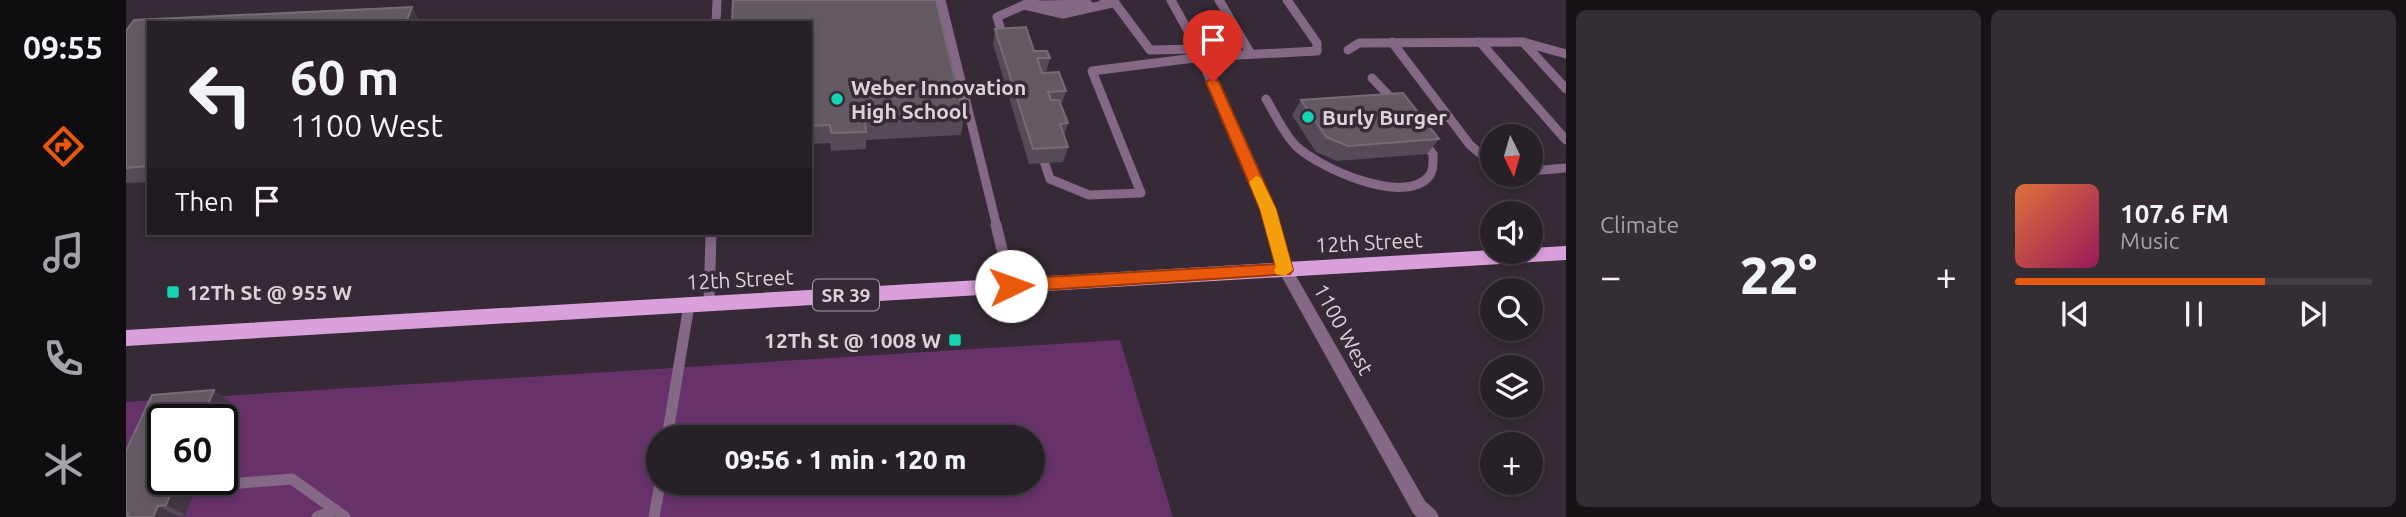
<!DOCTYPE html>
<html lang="en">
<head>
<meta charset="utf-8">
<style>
  :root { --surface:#282028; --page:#342d34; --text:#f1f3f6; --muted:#a5a3a8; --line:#443e45; --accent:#ea580c }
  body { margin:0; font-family:Ubuntu,sans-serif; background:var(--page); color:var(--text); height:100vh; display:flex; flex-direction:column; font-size:26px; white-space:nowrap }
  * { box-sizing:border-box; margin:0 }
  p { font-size:23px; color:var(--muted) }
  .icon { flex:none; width:38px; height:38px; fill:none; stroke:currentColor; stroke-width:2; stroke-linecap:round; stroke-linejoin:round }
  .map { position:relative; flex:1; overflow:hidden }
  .sheet { display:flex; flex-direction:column; gap:10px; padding:10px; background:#161216; width:840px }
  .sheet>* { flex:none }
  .hud { position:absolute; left:21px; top:21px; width:665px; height:214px; border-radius:0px; box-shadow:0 4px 10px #0003,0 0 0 2px var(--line); background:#282028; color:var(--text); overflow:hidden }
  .needle { width:46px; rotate:175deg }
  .fabs { position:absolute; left:1354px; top:124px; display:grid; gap:14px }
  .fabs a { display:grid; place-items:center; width:63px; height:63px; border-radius:50%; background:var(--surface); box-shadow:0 4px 10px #0003,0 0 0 2px var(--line); font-size:35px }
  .speed { position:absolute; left:21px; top:404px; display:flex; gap:14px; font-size:35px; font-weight:700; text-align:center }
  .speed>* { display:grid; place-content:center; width:91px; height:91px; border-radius:50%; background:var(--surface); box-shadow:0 4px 10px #0003,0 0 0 2px var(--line); line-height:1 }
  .speed .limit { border:4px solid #111; border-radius:10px; background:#fff; color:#111 }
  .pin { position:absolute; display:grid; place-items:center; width:60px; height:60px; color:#fff; margin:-72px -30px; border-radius:50% 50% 50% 0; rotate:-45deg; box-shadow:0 0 7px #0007 }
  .pin .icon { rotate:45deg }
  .me { position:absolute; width:77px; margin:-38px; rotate:87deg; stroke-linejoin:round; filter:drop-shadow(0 0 5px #0008) }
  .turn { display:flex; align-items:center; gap:24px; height:147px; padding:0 28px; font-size:32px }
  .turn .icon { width:91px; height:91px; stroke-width:2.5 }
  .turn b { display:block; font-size:49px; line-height:60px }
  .then { display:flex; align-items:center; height:66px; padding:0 28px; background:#0003; gap:14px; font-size:26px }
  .big { font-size:52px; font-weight:800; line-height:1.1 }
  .sheet .tile { flex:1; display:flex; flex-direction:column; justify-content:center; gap:10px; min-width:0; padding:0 24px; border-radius:10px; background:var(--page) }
  .song { display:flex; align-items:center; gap:21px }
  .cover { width:84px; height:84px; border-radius:10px; background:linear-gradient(135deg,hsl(20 70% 55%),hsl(330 70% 35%)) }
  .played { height:7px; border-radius:4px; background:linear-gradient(90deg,var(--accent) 70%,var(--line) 70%) }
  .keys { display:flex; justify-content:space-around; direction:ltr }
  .heat { display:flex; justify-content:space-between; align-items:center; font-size:38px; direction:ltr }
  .sheet .tiles { flex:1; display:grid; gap:10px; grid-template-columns:repeat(2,1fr) }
  .trip { position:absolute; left:520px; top:425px; width:399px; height:70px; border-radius:35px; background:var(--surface); box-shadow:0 4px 10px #0003,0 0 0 2px var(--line); font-weight:800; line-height:70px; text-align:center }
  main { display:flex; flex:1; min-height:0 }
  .tabs { display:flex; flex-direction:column; width:126px; justify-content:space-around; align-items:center; background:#100d10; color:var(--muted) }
  .tabs .icon { width:49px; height:49px }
  .tabs .on { color:var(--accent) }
  .tabs b { font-size:32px; color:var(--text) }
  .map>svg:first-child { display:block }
</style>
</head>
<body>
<main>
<nav class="tabs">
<b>09:55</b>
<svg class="icon on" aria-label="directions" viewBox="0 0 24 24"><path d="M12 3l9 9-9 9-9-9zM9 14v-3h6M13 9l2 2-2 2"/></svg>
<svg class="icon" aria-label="music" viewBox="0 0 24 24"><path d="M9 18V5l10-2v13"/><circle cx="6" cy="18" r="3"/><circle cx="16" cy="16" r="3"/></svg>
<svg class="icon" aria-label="phone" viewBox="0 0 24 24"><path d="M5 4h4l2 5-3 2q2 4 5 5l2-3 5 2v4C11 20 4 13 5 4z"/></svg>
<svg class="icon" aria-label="climate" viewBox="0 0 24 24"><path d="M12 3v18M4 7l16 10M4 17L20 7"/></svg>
</nav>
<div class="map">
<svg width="1440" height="517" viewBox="0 0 1440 517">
  <rect width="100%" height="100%" fill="#352a35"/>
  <path fill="#67326a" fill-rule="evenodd" d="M994 340 1047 517H0V402ZM37 420H96V480H37ZM532 438H906V483H532Z"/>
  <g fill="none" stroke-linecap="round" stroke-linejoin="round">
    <g stroke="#846885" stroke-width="9">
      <polyline points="815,0 871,227"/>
      <polyline points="978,0 989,3 1024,50 1072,49 1045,0"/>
      <polyline points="1093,0 1125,54"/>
      <polyline points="898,5 937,14 986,3"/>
      <polyline points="915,5 962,4"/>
      <polyline points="590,23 591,0"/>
      <polyline points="878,40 871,17 909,0"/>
      <polyline points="1266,42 1344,145 1367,164"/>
      <polyline points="1354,42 1440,140"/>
      <polyline points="1222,50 1233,43 1397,42"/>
      <polyline points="1440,54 1397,42 1440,89"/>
      <polyline points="1246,78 1271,104"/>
      <path d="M1140 99C1149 114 1157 132 1169 145 1191 167 1280 208 1304 175 1308 169 1307 161 1307 154L1296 140"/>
      <polyline points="915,152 924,179 963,195 1015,193 966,71 1076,57 1191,51 1191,43 1161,0"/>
      <polyline points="1405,171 1440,168"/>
    </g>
    <g stroke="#846885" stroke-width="11">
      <polyline points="870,225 885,286"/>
      <polyline points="583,304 585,233"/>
      <polyline points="541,438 563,305"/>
      <polyline points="77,486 166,479 219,517"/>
      <polyline points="191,517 210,510"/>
      <polyline points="528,517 534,483"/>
    </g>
    <polygon fill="#846885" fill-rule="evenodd" points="1072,45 1078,49 1149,209 1166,269 1299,501 1310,511 1313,517 1291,517 1287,513 1152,270 1135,209 1066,49"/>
    <polygon fill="#daa0dc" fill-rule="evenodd" points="1440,246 1440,260 0,346 0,330 1367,250 1405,252 1405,248"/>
  </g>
  <g fill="#554a55">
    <polygon points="286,7 294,23 23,23 23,182 0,183 0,31 8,20"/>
    <polygon points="684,23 838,117 835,135 740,140 740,149 705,151 704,143 684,144"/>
    <polygon points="869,29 908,51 924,58 920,73 940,91 935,106 942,123 938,136 942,147 937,162 903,164 867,44"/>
    <polygon points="1175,100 1313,139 1301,154 1211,161 1190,152 1166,115"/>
    <polygon points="105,402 96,423 96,420 59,515 52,516 51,517 0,517 0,451"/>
  </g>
  <g fill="#423742">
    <polygon points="286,7 294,22 294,23 280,23"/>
    <polygon points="88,390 105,402 96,423 96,420 75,420"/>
    <polygon points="50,480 74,480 59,515 40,505"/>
    <polygon points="32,506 52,516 51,517 27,517"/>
  </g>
  <g fill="#635963" stroke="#766c76" stroke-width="2">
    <polygon points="607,0 810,0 838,117 739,122 740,132 705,133 704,125 684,126 684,23 606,23"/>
    <polygon points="286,7 280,23 23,23 23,166 0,168 0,31 8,20"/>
    <polygon points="900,27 908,51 921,51 924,58 911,58 916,73 933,72 940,91 922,92 925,100 933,100 942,123 934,124 942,147 907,149 869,29"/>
    <polygon points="1277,93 1313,139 1222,146 1200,137 1175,100"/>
    <polygon points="88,390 75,420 37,420 37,480 50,480 40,505 32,506 27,517 0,517 2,513 0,513 0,451 26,395"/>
  </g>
  <polygon fill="#ea580c" stroke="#983908" stroke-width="2" points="1087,78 1093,82 1150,209 1167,270 1164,274 885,292 879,290 877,286 879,281 885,279 1149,264 1134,209 1080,82"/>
  <polygon fill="#f59e0b" points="1130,176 1135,178 1150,209 1167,270 1159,276 1150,274 1148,270 1150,267 1134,209 1123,182"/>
  <g fill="#14d5b3" stroke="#352a35" stroke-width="2.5">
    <circle cx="711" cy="99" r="7"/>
    <circle cx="1182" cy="117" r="7"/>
    <rect x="40" y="285" width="14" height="14" rx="3.5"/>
    <rect x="822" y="333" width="14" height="14" rx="3.5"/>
  </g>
  <g text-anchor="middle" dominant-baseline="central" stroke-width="7" stroke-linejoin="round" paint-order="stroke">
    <rect fill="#352a35" stroke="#a8a0a8" stroke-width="2" x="687" y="279.5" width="66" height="31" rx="5"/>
    <g font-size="19" font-weight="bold" fill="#dad3da">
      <text x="720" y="295">SR 39</text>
    </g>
    <g font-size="21" font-weight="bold" fill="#dad3da" stroke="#352a35" text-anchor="start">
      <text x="725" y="87">Weber Innovation<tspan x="725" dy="24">High School</tspan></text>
      <text x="1196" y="117">Burly Burger</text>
      <text x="61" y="292">12Th St @ 955 W</text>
      <text x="815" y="340" text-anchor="end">12Th St @ 1008 W</text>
    </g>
    <g font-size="21" fill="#dad3da" stroke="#352a35">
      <text transform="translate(1243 242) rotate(-3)">12th Street</text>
      <text transform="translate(614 279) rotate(-3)">12th Street</text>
      <text transform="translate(1218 329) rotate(61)">1100 West</text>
    </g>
  </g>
</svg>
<div class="fabs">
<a><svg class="needle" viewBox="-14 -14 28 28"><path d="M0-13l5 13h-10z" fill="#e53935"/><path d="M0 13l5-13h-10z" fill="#a5a3a8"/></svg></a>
<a><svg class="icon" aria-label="sound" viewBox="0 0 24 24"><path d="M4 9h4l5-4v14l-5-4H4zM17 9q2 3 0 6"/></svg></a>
<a><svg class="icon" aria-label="search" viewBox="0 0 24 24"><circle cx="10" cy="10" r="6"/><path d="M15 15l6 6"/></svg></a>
<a><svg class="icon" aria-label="layers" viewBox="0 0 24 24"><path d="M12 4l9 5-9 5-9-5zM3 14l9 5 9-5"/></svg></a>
<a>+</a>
</div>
<div class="speed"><div class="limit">60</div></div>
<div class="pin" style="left:1087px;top:82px;background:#d93025"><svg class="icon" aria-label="arrive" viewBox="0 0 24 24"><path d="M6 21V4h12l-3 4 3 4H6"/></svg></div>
<svg class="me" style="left:885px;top:286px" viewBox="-20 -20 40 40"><circle r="19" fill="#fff"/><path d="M0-13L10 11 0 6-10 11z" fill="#ea580c"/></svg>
<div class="trip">09:56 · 1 min · 120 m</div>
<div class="hud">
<div class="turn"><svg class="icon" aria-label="left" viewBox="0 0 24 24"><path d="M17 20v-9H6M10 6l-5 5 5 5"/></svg><div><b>60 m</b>1100 West</div></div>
<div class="then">Then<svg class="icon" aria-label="arrive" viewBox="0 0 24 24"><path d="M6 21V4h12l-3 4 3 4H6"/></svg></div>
</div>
</div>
<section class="sheet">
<div class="tiles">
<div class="tile"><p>Climate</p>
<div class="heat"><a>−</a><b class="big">22°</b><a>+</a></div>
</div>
<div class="tile">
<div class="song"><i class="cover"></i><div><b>107.6 FM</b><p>Music</p></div></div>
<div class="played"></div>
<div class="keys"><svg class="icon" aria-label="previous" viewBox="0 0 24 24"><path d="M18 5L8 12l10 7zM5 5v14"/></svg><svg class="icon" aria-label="pause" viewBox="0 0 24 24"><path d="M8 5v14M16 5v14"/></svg><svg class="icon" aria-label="next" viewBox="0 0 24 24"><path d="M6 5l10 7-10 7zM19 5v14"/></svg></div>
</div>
</div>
</section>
</main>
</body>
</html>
